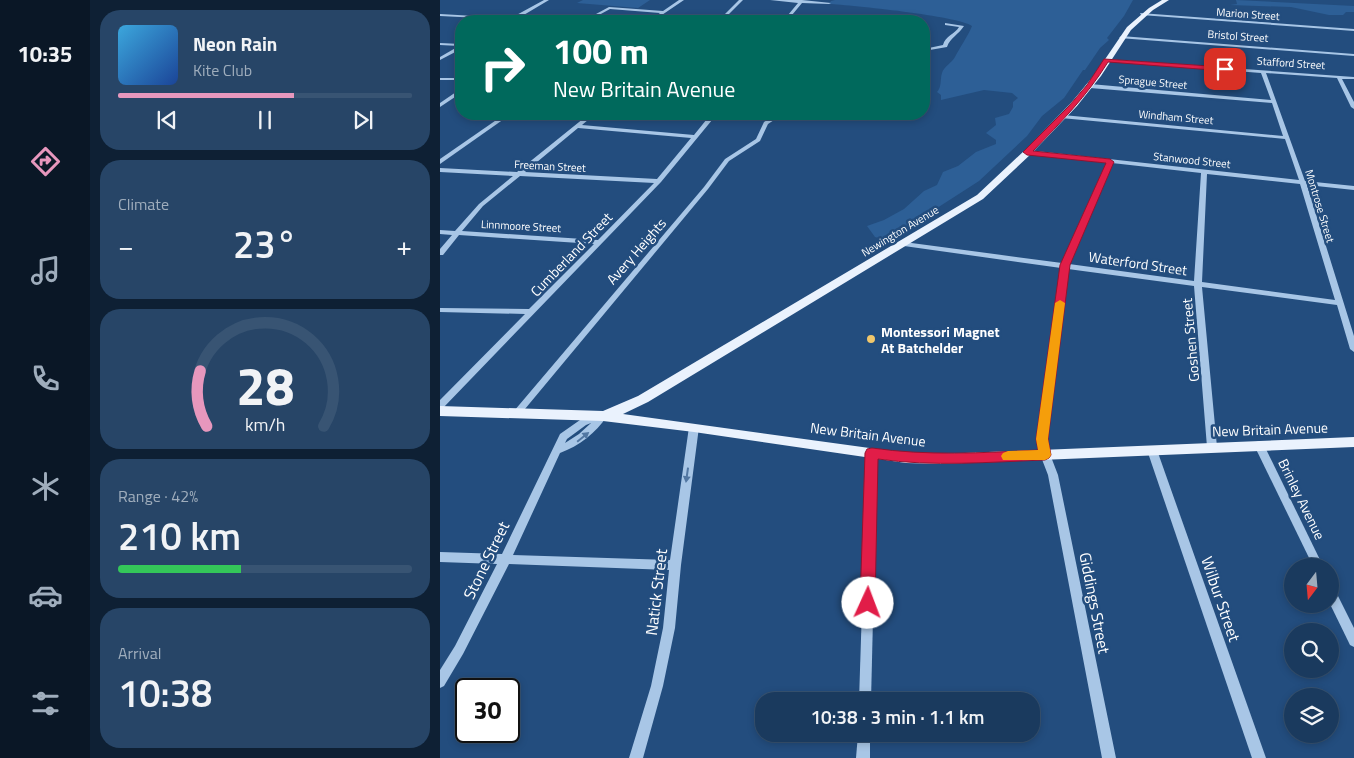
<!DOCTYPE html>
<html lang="en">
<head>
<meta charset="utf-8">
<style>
  :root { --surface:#1a3a5e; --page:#274567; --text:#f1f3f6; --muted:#9fadbc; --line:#385473; --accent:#e797bd }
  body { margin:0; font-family:"Titillium Web",sans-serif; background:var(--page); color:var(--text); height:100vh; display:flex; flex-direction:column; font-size:19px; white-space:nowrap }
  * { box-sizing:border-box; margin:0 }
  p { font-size:16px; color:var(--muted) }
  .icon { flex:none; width:28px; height:28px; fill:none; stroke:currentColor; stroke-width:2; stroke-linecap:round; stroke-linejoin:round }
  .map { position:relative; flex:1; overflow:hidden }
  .details { display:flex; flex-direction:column; gap:10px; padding:10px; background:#0e2034; width:350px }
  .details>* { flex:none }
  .banner { position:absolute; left:15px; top:15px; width:475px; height:105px; border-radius:20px; box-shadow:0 2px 8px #0003,0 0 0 1px var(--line); background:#00695c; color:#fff; overflow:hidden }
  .needle { width:32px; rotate:196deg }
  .controls { position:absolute; left:844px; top:558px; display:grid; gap:10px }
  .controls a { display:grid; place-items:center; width:55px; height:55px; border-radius:50%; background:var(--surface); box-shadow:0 2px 8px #0003,0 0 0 1px var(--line); font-size:25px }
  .speed { position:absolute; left:15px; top:678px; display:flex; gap:10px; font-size:25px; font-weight:700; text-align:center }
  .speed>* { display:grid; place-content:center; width:65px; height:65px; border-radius:50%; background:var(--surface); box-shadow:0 2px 8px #0003,0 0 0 1px var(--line); line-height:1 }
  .speed .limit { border:2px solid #111; border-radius:8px; background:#fff; color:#111 }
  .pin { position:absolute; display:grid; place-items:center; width:42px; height:42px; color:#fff; margin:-21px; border-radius:10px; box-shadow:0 2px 8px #0006 }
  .me { position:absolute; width:55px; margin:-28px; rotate:2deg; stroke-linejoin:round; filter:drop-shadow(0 0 4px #0008) }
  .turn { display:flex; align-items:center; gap:18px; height:105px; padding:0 15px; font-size:22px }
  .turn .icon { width:65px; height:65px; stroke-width:2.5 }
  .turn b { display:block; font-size:35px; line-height:42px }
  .big { font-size:38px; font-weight:600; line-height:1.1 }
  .details .widget { flex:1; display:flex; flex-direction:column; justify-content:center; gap:8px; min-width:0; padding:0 18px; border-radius:20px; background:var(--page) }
  .details .dial { align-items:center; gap:0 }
  .dial svg { height:130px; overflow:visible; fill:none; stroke:var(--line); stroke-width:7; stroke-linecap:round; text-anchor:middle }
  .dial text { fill:var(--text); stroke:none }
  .song { display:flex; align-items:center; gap:15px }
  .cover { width:60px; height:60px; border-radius:8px; background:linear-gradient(135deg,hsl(200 70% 55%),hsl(220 70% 35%)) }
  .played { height:5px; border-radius:2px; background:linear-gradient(90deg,var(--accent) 60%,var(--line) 60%) }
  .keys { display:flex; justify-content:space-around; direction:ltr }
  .heat { display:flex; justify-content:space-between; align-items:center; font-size:28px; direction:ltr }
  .charge { height:8px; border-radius:4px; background:linear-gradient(90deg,#34c759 42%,var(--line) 0) }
  .trip { position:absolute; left:315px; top:692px; width:285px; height:50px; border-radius:20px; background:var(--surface); box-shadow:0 2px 8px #0003,0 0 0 1px var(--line); font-weight:600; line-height:50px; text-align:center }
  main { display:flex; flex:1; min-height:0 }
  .dock { display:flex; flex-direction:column; width:90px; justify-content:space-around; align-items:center; background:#0a1726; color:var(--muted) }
  .dock .icon { width:35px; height:35px }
  .dock .selected { color:var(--accent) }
  .dock b { font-size:22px; color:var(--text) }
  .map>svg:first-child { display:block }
</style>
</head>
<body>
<main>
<nav class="dock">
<b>10:35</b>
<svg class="icon selected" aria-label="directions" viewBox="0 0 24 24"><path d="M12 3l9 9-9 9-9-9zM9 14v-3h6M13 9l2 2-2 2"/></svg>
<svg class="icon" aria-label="music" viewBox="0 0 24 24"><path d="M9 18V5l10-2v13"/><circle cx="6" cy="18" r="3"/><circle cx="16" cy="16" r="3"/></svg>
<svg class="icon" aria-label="phone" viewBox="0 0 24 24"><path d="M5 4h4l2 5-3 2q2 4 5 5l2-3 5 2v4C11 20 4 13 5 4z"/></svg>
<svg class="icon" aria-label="climate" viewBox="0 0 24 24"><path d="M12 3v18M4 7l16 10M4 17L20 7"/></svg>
<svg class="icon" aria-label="car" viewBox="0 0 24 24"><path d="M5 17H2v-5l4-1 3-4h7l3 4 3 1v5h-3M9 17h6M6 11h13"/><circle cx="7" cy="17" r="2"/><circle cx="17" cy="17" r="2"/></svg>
<svg class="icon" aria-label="filters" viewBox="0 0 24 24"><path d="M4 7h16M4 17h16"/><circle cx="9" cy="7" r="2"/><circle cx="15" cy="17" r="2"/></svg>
</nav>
<section class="details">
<div class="widget">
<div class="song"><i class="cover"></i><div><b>Neon Rain</b><p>Kite Club</p></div></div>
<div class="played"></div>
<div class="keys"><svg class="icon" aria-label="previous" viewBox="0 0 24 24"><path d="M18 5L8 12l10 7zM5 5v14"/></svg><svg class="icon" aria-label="pause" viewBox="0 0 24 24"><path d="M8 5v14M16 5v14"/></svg><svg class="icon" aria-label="next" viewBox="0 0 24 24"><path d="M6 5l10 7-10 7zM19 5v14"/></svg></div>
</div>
<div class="widget"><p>Climate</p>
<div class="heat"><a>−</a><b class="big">23°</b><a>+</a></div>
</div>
<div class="widget dial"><svg viewBox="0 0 100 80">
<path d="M14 69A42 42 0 1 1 86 69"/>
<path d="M14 69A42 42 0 0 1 10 35" stroke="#e797bd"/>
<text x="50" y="56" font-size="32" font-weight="700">28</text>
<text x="50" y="72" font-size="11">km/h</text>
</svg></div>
<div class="widget"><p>Range · 42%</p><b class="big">210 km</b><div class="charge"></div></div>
<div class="widget"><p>Arrival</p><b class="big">10:38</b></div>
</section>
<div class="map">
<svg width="914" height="758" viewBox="0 0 914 758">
  <rect width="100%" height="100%" fill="#234d7e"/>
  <g fill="#2d5f96">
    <polygon points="143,0 210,0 198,8 137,3"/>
    <path d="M395 0H693L684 16 667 38 669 40 660 48 645 70H643L624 98 602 116 587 136 539 181 466 228 442 239 435 237 427 226 444 220 464 209 484 191 497 185 503 172 518 166 536 152 556 144V140L546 133 556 125 555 118 569 114 573 107V102L578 98 572 93 544 90 501 100V95L497 92C502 87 500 79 502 73 504 66 512 63 515 57 519 49 528 36 532 26 519 16 411 5 389 4L391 1Z"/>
    <polygon points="796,0 914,6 914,12 906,12 903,15 889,15 851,7 790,5 797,4"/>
  </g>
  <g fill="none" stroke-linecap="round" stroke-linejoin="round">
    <g fill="#a8c6e6" fill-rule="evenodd">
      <polygon points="104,0 109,0 77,19 96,20 98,21 0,16 0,14 71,18"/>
      <polygon points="239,0 244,0 213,21 209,21 220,13 170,9 148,21 143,21 169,7 223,11"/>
      <polygon points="299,0 303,0 282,21 278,21"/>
      <polygon points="330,0 362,0 391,3 389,4 362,3 347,21 343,21 358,3"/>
      <polygon points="700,13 914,29 914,31 701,15"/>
      <polygon points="405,16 423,20 423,21 417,21 405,18 400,21 395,21"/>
      <path d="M505 23 524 26C519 34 510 38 507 47L484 51V49L503 45C505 36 515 34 519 27L505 25Z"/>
      <polygon points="681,36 914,54 914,56 679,38"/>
      <polygon points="0,43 21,44 21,49 0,60 0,57 19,46 0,45"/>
      <path d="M664 59 914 77V79H902L914 102V109L911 107 897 78 826 73 865 181 914 186V190L867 185 914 336V352L910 349 897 305 762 287 777 447 775 450H769L767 447 754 286 628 269 607 439 608 449 618 475 676 758H662L608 475 598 449 597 439 621 268 464 246 460 244 464 242 622 263 667 163 585 153 584 152 587 150 859 180 845 139 621 118 620 117 623 115 843 136 832 103 650 88 647 86 650 84 831 100 821 73 666 61 664 60ZM672 163 761 173 754 281 629 264ZM767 174 860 184 895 300 762 282Z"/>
      <rect x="0" y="78" width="21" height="2"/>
      <polygon points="19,90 21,90 21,93 0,107 0,103"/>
      <polygon points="65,114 71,114 0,164 0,159"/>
      <path d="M149 114H155L142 125 254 135 271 114H277L221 182 3 408 0 409V400L85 314 0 312V308L89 309 154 244 19 235 3 255H0V249L12 235 0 234V230L15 231 39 204 73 176 0 172V168L77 172ZM138 128 251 138 217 179 85 172ZM80 176 214 183 158 240 22 231 43 206Z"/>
      <polygon points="337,114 343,114 328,124 320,141 289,161 268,189 80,415 74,415 72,413 74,411 264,187 285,159 316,139 324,122"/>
      <path d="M162 413 165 414 167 416C156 433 139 446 120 453L73 555 230 560 249 427 251 425H257L259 427 241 565 235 628 223 686 203 758H189L211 686 223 628 229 570 69 564 23 654 4 686 0 688V670L15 646 57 564 0 562V552L62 554 120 434 140 420ZM151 423 139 434 125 443 127 439 146 425Z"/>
      <polygon points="819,441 822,442 824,445 883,566 873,566 814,445 816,442"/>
      <polygon points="712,446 715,447 717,450 826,758 812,758 707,450 709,447"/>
      <polygon points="432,449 435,450 437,453 431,701 419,701 427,453 429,450"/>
      <polygon points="890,587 894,588 914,628 914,647 910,645 890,604"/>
      <polygon points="418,734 430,734 430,758 416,758"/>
    </g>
    <polygon fill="#eaf2fd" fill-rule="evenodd" points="722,0 729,0 713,10 691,30 661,76 637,106 591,154 543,199 208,402 183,414 466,453 501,454 914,437 914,447 501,464 466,463 254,432 163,421 0,416 0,406 163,411 198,396 537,195 585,150 631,103 655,74 687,27 709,8"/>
  </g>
  <defs><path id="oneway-solid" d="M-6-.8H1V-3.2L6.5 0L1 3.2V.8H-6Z" transform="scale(1.25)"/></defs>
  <g fill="#5277a2">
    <use href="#oneway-solid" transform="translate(143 437) rotate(-39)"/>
    <use href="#oneway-solid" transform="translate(247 475) rotate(98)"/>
  </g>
  <path fill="#e11d48" stroke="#92132f" d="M664 59 785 67 789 69 785 71 668 62C647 96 621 122 593 151L670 159 674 162 630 265 608 439 611 455 609 458 605 460C549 462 493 467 438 459L435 603 433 608 428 610 422 608 420 603 425 453 427 449 432 448C487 456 542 453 598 450L596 439 620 265 666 163 587 155 583 152 629 106 647 85Z"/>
  <polygon fill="#f59e0b" points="620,300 625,303 608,439 611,455 609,458 605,460 563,460 561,456 563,453 568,451 598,450 596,439 615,303"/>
  <circle fill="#f1c76b" stroke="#234d7e" stroke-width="2" cx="431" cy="339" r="5"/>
  <g text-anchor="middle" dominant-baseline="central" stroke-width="5" stroke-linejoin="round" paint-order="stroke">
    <g font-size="11" fill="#fff" stroke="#234d7e">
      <text transform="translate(808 14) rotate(4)">Marion Street</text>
      <text transform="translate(798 36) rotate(4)">Bristol Street</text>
      <text transform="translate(851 63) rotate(4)">Stafford Street</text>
      <text transform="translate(713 82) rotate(5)">Sprague Street</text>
      <text transform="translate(736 117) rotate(5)">Windham Street</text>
      <text transform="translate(752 160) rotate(6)">Stanwood Street</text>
      <text transform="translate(110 166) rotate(3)">Freeman Street</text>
      <text transform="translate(880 206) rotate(73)">Montrose Street</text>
      <text transform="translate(81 226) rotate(3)">Linnmoore Street</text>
      <text transform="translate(460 231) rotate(-31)">Newington Avenue</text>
    </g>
    <g font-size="14" fill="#fff" stroke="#234d7e">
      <text transform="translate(196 251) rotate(-49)">Avery Heights</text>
      <text transform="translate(131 254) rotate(-46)">Cumberland Street</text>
      <text transform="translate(698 263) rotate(8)">Waterford Street</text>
      <text transform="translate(750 340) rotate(-95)">Goshen Street</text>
      <text transform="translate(830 429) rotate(-2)">New Britain Avenue</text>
      <text transform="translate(428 434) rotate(7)">New Britain Avenue</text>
      <text transform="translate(862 499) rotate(64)">Brinley Avenue</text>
    </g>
    <g font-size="14" font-weight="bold" fill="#fff" stroke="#234d7e" text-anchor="start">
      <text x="441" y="331">Montessori Magnet<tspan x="441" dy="16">At Batchelder</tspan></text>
    </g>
    <g font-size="16" fill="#fff" stroke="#234d7e">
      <text transform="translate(46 560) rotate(-64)">Stone Street</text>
      <text transform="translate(216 592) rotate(-83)">Natick Street</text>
      <text transform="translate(781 599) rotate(71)">Wilbur Street</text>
      <text transform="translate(655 603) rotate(79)">Giddings Street</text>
    </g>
  </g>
</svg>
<div class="controls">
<a><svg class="needle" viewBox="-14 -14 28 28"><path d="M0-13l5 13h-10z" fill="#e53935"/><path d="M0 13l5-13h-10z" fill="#9fadbc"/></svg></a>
<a><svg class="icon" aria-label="search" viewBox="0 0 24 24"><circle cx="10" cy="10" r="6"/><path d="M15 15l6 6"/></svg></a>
<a><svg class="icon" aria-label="layers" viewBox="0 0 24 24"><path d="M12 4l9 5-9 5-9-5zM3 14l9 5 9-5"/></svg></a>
</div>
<div class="speed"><div class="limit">30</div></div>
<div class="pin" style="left:785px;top:69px;background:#d93025"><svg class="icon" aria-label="arrive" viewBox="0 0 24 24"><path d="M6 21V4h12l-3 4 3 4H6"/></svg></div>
<svg class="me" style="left:428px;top:603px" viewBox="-20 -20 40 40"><circle r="19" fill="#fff"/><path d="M0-13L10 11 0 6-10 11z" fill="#e11d48"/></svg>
<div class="trip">10:38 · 3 min · 1.1 km</div>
<div class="banner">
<div class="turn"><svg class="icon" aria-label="right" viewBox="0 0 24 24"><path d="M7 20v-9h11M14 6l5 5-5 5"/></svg><div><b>100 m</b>New Britain Avenue</div></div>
</div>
</div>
</main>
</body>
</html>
